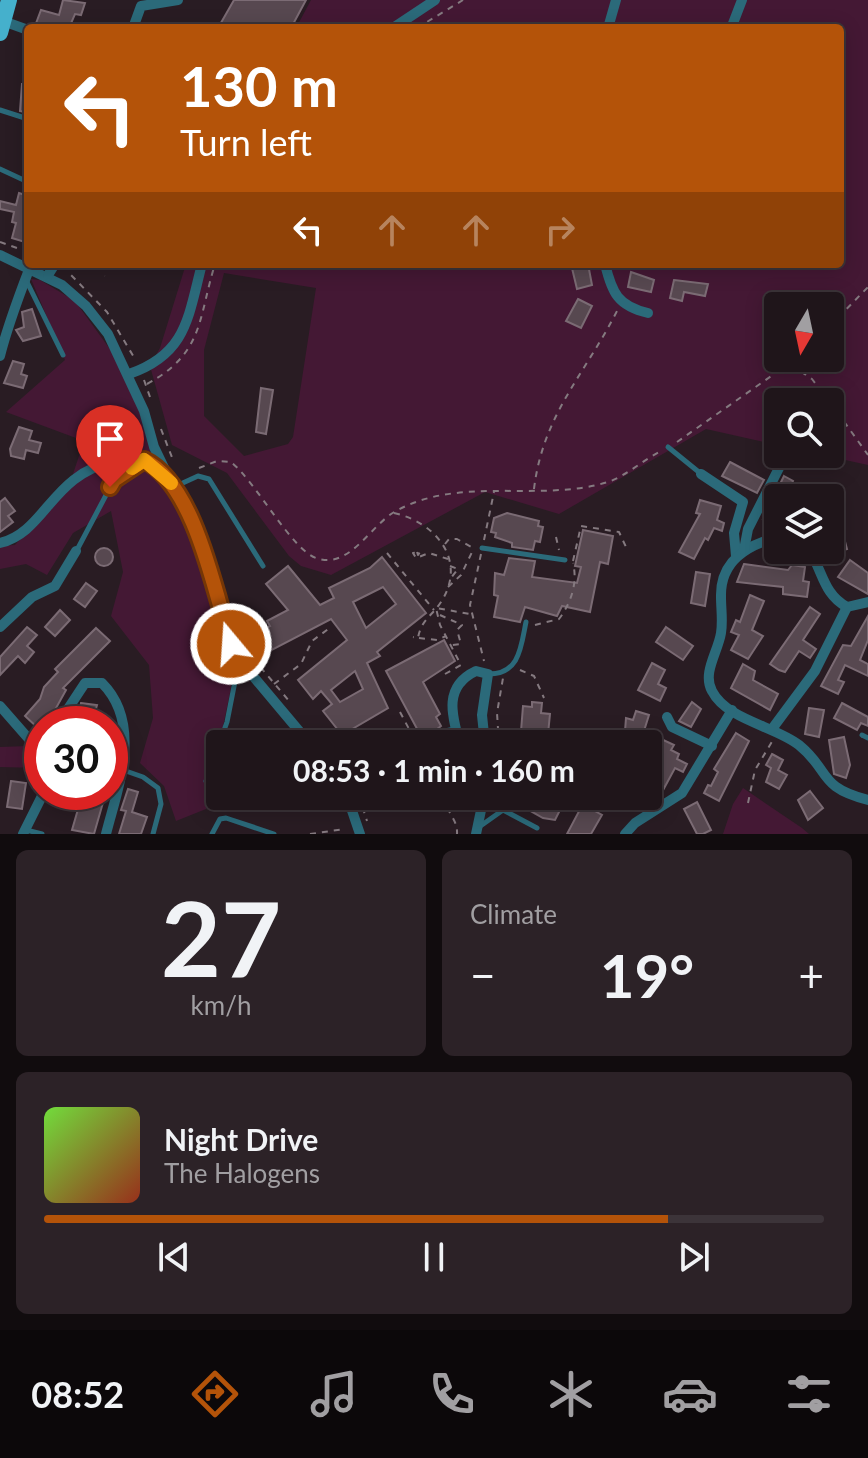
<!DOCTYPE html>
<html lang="en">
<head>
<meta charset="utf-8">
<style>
  :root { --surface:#1f151a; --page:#2c2227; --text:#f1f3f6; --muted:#a19fa2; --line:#3c3439; --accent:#b45309 }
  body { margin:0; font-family:Lato,sans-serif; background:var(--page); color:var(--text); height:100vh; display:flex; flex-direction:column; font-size:30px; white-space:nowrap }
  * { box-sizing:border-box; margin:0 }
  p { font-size:26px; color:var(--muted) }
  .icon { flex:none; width:44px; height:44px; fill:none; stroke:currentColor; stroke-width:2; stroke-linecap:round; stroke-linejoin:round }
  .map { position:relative; height:834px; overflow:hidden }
  .sheet { display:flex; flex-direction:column; gap:16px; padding:16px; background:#110c0e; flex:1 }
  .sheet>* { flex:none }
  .banner { position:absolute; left:24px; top:24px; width:820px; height:244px; border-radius:8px; box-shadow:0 4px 20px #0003,0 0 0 2px var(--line); background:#b45309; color:#fff; overflow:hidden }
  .needle { width:52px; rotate:189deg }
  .tools { position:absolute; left:764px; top:292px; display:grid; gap:16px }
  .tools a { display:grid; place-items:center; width:80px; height:80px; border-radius:8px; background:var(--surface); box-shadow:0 4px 20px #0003,0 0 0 2px var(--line); font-size:40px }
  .speed { position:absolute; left:24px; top:706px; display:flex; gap:16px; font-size:40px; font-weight:700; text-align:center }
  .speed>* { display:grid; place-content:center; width:104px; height:104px; border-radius:50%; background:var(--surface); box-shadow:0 4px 20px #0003,0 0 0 2px var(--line); line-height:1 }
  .speed .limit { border:12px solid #d22; background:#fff; color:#111 }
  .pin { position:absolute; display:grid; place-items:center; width:68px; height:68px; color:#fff; margin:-82px -34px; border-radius:50% 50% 50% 0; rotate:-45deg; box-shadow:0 0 8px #0007 }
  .pin .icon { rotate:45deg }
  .me { position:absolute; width:88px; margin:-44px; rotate:342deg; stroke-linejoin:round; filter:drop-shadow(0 0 6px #0008) }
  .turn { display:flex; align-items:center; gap:28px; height:168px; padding:0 24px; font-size:36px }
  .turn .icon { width:104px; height:104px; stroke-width:2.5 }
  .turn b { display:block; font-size:56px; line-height:68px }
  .lanes { display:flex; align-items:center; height:76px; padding:0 24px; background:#0003; justify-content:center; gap:40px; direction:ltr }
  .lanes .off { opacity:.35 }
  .big { font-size:60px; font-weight:700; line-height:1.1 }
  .sheet .tile { flex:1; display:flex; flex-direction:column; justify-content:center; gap:12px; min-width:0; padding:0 28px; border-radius:12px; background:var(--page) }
  .sheet .dial { align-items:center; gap:0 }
  .dial b { font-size:104px; line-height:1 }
  .song { display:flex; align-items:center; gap:24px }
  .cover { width:96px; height:96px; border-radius:12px; background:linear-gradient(135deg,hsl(100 70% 55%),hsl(10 70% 35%)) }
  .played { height:8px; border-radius:4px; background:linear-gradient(90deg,var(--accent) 80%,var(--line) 80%) }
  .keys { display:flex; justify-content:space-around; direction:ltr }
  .heat { display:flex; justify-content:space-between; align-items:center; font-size:44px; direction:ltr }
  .sheet .tiles { flex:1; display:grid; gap:16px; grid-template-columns:1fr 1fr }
  .tile:last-child { grid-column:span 2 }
  .trip { position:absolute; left:206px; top:730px; width:456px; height:80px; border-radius:8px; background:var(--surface); box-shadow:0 4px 20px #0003,0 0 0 2px var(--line); font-weight:700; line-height:80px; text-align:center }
  .tab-bar { display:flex; height:128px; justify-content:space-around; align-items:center; background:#0c080a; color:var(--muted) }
  .tab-bar .icon { width:56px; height:56px }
  .tab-bar .selected { color:var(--accent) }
  .tab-bar b { font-size:36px; color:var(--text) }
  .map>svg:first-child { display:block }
</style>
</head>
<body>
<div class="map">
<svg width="868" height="834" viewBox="0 0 868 834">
  <rect width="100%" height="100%" fill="#291c23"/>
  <g fill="#441834" fill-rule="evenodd">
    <path d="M311 0H868V465L818 454H830V402H778V445L706 429 559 514 485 492 331 575 301 566 289 556 227 473 172 445 150 366 160 348 186 264H840V28H296ZM224 273 316 288 293 437 288 444 244 456 204 416V350ZM778 306H830V358H778Z"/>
    <polygon points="31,279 40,280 75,301 112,352 139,410 159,482 187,523 232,683 206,809 176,821 164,786 140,763 153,718 149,665 111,616 123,572 111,511 73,533 47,575 26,564 0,569 0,546 15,545 69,486 84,441 6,412 65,360"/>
    <polygon points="28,746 39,768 0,767 0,747"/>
    <polygon points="743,788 802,828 809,834 723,834 733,804"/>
  </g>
  <g fill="#574850" stroke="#7b6b74" stroke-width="2" fill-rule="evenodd">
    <polygon points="63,0 85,3 81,15 75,14 69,28 35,26 41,10 59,15"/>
    <polygon points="234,0 306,0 291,28 218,28"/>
    <polygon points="22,84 28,84 28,113 20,111"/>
    <polygon points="19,193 28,196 28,243 12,238 16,223 12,222 14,212 0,209 0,201 16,205"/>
    <polygon points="571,264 588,264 592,285 577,289"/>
    <polygon points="631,272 654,280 651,292 628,287"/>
    <polygon points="674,280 708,284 705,296 684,292 682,301 670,298"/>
    <polygon points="578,299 592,306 581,328 566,321"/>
    <polygon points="32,309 41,336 23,341 16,330 24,327 22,312"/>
    <polygon points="13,361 24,364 21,374 27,376 23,388 4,383"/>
    <polygon points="261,388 273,390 266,434 256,432"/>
    <polygon points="19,427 32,431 29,440 41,443 38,453 26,450 24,459 11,456 10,449"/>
    <polygon points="730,462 764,480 757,493 722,476"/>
    <polygon points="784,476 793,481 786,498 778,498 778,515 772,524 763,519"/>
    <polygon points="5,498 15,511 8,516 13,522 0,532 0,502"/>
    <polygon points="700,500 721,506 717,520 724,523 722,531 714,528 708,540 705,538 694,559 679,552 700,514 696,513"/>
    <polygon points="507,513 539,521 538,526 543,527 540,542 535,541 533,550 512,547 512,543 495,537 496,533 491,532 494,518"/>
    <polygon points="583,530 613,536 608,564 600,562 590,612 562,606 557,616 525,607 520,622 494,617 498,596 494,595 495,573 504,575 509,558 535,561 532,577 577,583 581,567 575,566"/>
    <polygon points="842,530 847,549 830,554 830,534"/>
    <circle cx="104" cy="557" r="9"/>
    <path d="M382 557 426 613 377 652 380 656 367 663 388 708 342 735 323 711 332 704 321 691 313 699 298 680 347 640 331 619 266 653 256 633 270 626 267 621 288 610 266 584 288 566 320 605 334 598 329 588 370 568ZM383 587 396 604 366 628 353 602ZM355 671 363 689 340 702 331 690Z"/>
    <polygon points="850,560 868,573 868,594 838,577"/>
    <polygon points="744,564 788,570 792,565 805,567 803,581 809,582 807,597 783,594 783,587 737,582"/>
    <polygon points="696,572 710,574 705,606 691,603"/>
    <polygon points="86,583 97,591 85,607 74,599"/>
    <polygon points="750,595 764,601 752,630 763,636 748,659 731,650 739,635 731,632 736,620 740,622"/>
    <polygon points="810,607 820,614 803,640 816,649 810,658 799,651 785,672 779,670 770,664"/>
    <polygon points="60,610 70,620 55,636 45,627"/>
    <polygon points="868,616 868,640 860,660 868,664 868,676 845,665 838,680 844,682 838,694 821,686 843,645 851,646"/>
    <polygon points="27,627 37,635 27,646 34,652 25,663 18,656 0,675 0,657"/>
    <polygon points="666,627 693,646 683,660 656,642"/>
    <polygon points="96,628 110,641 63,688 66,690 55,710 38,728 25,716 40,699 44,687 58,672 55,669"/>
    <polygon points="444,640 455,661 423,682 440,714 436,717 441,726 423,740 386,671"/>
    <polygon points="652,663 665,670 658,684 666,688 660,701 638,690"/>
    <polygon points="743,664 755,671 753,680 778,694 770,710 731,688"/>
    <polygon points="532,702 542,703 541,713 550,714 547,744 520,744 523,706 532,707"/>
    <polygon points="692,702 701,709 691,727 679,721"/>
    <polygon points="81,703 97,705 95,712 102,714 99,724 84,724 78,720"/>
    <polygon points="842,703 868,717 868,726 861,723 857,730 834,718"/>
    <polygon points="809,708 824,710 819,737 805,734"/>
    <polygon points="636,711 649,715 644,731 674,745 671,750 679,754 677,759 687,764 683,772 675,768 662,792 655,788 648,801 648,771 657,753 648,748 648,744 618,744 625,731 626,718 633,720"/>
    <polygon points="736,733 749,741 719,801 704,793 708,785 711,786 718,772 714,769"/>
    <polygon points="844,737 850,765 846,778 834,774 829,740"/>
    <polygon points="772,754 783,760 778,770 787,775 779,789 766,782 771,768 766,765"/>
    <polygon points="11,781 26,783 22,809 7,807"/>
    <polygon points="128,789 138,792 132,812 147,817 141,834 119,834 126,811 121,810"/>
    <polygon points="810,791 823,808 808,820 798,800"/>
    <polygon points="83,792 106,792 94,834 72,830"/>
    <polygon points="504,796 545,796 561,808 555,820 543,818"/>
    <polygon points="586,798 597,804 593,810 602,815 591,834 567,834"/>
    <polygon points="697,802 711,830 703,834 697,834 684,809"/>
  </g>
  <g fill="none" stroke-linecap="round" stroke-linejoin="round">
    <g stroke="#857a80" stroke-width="2" stroke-dasharray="6 6" stroke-linecap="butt">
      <polyline points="417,28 463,0"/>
      <polyline points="0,242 28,252"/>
      <polyline points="67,264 71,275 107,312 135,359"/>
      <polyline points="103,264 105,276"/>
      <polyline points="830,326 868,287"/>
      <polyline points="791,365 812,379 829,401"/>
      <polyline points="144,380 150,397"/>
      <path d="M147 384C204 353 198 319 215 264"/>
      <polyline points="830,402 868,455"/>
      <polyline points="161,429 173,460"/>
      <polyline points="677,442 797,358"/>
      <path d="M199 468 217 461 231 462C256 482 291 549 316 558 350 570 370 525 396 511 461 475 539 503 608 482 626 476 643 460 661 451"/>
      <path d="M534 489C543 414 586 373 618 309"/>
      <path d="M394 513C435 522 468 560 441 602 432 616 421 620 418 638L413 637"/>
      <polyline points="556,537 559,550"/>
      <polyline points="484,540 494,492"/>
      <polyline points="445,544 449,539 457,539 473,548"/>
      <polyline points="417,552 418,555 420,552 413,553 416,558 429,553 448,559"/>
      <polyline points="387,553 434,610"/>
      <polyline points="481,554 470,605 484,661"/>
      <polyline points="573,561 581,526 619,532 626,547"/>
      <polyline points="450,566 458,569 451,578"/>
      <polyline points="448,587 461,575 473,550"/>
      <polyline points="440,615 462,625 457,630 461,644 452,645"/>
      <path d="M535 625 559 619C571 603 578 583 573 563"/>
      <polyline points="240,635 262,622"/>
      <polyline points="419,638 437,640 446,636"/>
      <polyline points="245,649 290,702"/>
      <polyline points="520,670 534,676 544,698"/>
      <polyline points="445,674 461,665 440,625 436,608 470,614"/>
      <polyline points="274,684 301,664 312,641 331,627"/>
      <polyline points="400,712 417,744"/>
      <polyline points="319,738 323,744"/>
      <polyline points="499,744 497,713 503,678"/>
      <polyline points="359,796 367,821"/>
      <path d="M445 796C444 811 458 818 457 834"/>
      <polyline points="748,803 755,770 773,740"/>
      <polyline points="310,834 345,829"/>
    </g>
    <g stroke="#2b6a7a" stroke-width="5">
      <polyline points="0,110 28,119"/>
      <polyline points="0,169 28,182"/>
      <polyline points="27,282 63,355"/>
      <polyline points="668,447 700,473"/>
      <polyline points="174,487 198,476 209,479 263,566"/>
      <polyline points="482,548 565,560"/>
      <polyline points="77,550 114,480 139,463"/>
      <path d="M489 674C520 674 521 646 526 622"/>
      <polyline points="862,735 868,738"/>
      <polyline points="442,744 439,740 441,732 454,729"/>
      <polyline points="123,770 143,777 158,788 161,804 153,834"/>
      <polyline points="206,781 227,722 239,661"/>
      <polyline points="479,827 503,810 537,828"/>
      <polyline points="26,830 42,834"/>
      <polyline points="212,834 220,819 226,818 274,834"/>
    </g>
    <g stroke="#2b6a7a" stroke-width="10">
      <polyline points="3,21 28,30"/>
      <polyline points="732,26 742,0"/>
      <polyline points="133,28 141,6 178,0"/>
      <polyline points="393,28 435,0"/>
      <polyline points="608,28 616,0"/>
      <polyline points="0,255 62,285 86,306 108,334 144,411 154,447 198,538 237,657 310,744"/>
      <path d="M605 264C612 293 618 306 648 313"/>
      <polyline points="48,275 55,264"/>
      <path d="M0 356C8 324 19 296 30 267"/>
      <path d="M129 374C187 354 188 317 202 264"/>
      <polyline points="701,474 743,502 734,533 736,556"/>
      <path d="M778 537C747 545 720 561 721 597 721 609 723 621 721 633 718 652 702 673 712 691 727 720 775 726 799 745 831 771 817 787 868 800"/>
      <path d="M0 543C46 532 51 474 115 461 138 457 149 461 165 477"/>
      <polyline points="744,550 748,529 779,468"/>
      <path d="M809 550C823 571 823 594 847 607L868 602"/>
      <polyline points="0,627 32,597 55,586 76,551"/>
      <polyline points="0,706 42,754"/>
      <polyline points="667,717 672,727 712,746"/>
      <path d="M58 724 85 683H102C143 724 118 787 106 834"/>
      <polyline points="772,729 815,671 847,607"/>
      <path d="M460 744C451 714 444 686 476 671L488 674 482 715 485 744"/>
      <polyline points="347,796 360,834"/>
      <polyline points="23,834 44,792"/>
      <polyline points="476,834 484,796"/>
      <polyline points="625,834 635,823 682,793 732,710"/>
    </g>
    <polyline stroke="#45b0cc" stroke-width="16" points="0,33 9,0"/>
  </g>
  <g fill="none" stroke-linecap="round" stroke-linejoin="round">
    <g stroke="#753606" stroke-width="20">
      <path id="route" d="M110 487 114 480 144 460C195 484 215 594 231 644"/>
    </g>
    <use href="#route" stroke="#b45309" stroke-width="14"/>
    <polyline stroke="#f59e0b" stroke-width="14" points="132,468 144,460 171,483"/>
  </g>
</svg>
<div class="tools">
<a><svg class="needle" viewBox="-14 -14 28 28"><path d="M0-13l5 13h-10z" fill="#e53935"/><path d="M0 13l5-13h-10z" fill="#a19fa2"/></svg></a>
<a><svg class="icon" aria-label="search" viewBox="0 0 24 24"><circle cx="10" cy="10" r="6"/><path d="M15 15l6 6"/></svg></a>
<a><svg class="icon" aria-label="layers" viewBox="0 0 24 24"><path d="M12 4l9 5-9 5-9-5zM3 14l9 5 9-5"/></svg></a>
</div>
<div class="speed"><div class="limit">30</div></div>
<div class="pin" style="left:110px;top:487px;background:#d93025"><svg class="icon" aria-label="arrive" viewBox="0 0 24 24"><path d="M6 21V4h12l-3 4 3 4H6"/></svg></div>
<svg class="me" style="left:231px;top:644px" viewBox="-20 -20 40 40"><circle r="17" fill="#b45309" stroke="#fff" stroke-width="3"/><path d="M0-11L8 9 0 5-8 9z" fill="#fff"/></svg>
<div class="trip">08:53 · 1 min · 160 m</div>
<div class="banner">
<div class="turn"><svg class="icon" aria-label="left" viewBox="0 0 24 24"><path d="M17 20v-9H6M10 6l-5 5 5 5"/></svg><div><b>130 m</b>Turn left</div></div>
<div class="lanes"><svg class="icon" aria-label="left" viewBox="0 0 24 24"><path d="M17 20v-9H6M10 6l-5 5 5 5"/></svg><svg class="icon off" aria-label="ahead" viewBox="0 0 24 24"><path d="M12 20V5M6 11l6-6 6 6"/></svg><svg class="icon off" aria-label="ahead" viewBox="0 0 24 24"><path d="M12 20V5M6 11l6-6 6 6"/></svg><svg class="icon off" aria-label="right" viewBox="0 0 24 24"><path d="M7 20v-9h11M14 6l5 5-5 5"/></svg></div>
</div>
</div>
<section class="sheet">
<div class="tiles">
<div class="tile dial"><b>27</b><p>km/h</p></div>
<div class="tile"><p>Climate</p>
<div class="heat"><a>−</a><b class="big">19°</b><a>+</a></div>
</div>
<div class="tile">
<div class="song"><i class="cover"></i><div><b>Night Drive</b><p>The Halogens</p></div></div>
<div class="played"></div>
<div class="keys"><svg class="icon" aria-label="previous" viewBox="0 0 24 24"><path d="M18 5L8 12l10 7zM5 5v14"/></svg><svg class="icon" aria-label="pause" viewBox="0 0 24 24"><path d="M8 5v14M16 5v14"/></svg><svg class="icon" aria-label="next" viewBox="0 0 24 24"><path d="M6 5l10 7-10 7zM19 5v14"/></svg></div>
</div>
</div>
</section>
<nav class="tab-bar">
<b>08:52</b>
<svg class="icon selected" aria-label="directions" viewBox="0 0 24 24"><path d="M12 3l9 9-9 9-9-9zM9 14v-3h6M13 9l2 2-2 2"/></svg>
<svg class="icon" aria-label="music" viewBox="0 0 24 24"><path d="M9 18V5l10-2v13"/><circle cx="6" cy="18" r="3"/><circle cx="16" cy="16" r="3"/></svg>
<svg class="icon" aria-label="phone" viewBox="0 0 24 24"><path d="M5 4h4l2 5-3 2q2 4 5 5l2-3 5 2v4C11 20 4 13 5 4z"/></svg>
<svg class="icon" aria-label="climate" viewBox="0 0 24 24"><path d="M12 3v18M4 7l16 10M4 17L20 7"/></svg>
<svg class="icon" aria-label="car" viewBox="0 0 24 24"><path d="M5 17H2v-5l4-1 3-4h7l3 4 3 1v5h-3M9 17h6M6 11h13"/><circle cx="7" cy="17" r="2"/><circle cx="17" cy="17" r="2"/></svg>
<svg class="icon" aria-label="filters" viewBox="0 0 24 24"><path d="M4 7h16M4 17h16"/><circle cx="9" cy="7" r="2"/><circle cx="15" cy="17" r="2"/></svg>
</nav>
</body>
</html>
